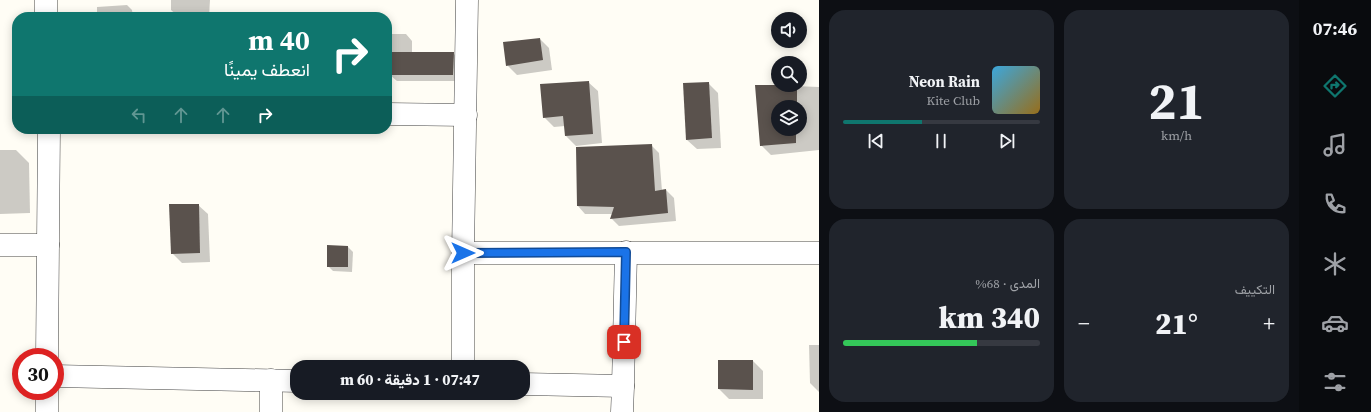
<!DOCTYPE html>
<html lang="ar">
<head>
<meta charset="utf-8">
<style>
  :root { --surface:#171b24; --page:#20242c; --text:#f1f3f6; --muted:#9ea1a6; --line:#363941; --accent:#0f766e }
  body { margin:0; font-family:"Source Serif 4",Vazirmatn,serif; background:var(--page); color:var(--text); direction:rtl; height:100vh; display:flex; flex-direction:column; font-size:15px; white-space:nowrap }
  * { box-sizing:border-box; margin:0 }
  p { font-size:13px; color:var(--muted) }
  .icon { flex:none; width:22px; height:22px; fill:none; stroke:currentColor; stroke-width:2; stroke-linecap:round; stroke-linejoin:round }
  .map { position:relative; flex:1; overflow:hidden; direction:ltr }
  .sheet { display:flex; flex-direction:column; gap:10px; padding:10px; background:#0d0f14; width:480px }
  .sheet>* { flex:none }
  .banner { position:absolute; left:12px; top:12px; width:380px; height:122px; border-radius:16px; box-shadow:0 2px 10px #0003; direction:rtl; background:#0f766e; color:#fff; overflow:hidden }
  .controls { position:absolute; left:771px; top:12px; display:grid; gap:8px }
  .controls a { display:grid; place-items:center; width:36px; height:36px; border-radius:50%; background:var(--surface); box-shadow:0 2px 10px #0003; font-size:20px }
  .speed { position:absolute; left:12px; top:348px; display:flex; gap:8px; font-size:20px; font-weight:700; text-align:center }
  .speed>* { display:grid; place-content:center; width:52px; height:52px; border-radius:50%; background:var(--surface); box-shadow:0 2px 10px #0003; line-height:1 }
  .speed .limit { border:6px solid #d22; background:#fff; color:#111 }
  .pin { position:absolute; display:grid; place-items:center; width:34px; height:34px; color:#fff; margin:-17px; border-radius:8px; box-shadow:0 2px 6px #0006 }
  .me { position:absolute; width:44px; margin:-22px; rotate:90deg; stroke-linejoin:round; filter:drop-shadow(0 0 3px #0008) }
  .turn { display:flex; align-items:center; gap:14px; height:84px; padding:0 16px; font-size:18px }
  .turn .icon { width:52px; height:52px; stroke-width:2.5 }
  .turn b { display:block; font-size:28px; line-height:34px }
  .lanes { display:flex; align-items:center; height:38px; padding:0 16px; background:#0003; justify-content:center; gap:20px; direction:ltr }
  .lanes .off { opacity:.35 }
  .big { font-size:30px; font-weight:800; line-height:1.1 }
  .sheet .card { flex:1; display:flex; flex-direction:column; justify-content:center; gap:6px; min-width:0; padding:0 14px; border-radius:16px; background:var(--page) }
  .sheet .dial { align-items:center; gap:0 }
  .dial b { font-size:52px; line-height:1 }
  .song { display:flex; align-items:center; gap:12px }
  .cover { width:48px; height:48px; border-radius:6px; background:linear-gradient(135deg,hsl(200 70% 55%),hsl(40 70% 35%)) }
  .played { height:4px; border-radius:2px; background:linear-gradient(90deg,var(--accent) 40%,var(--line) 40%) }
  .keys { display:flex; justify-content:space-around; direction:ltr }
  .heat { display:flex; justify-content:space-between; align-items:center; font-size:22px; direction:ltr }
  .charge { height:6px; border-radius:3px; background:linear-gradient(90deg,#34c759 68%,var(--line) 0) }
  .sheet .tiles { flex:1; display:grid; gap:10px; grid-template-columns:repeat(2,1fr) }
  .trip { position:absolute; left:290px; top:360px; width:240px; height:40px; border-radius:16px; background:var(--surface); box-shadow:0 2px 10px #0003; font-weight:800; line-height:40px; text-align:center; direction:rtl }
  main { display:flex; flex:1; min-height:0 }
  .tabs { display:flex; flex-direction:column; width:72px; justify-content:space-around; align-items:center; background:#090b0e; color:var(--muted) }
  .tabs .icon { width:28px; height:28px }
  .tabs .on { color:var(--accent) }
  .tabs b { font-size:18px; color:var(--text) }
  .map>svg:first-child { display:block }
</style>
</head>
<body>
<main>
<nav class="tabs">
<b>07:46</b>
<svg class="icon on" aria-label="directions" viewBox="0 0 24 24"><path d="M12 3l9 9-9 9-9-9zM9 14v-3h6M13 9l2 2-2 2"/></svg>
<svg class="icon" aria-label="music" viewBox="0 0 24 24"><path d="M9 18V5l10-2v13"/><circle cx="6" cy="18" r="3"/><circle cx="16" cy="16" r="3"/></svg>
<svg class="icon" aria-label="phone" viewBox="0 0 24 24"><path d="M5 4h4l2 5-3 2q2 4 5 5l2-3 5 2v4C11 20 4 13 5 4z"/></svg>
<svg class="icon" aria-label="climate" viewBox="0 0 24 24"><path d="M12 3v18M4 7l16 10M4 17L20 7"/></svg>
<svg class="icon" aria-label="car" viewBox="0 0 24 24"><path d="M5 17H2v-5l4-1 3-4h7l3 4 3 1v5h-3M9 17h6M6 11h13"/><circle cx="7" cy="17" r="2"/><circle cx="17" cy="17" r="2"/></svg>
<svg class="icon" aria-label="filters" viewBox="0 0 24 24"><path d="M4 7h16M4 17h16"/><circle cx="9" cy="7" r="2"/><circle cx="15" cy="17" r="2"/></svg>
</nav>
<section class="sheet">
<div class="tiles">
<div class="card dial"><b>21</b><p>km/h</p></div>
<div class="card">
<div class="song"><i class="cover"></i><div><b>Neon Rain</b><p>Kite Club</p></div></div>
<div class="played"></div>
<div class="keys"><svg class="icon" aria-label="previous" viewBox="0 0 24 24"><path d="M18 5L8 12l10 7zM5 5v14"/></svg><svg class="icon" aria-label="pause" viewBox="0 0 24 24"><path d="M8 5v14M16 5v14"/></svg><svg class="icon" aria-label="next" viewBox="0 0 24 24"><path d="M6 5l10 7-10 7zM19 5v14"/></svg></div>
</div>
<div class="card"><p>التكييف</p>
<div class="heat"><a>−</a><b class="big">21°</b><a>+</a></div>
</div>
<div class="card"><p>المدى · 68%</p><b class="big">340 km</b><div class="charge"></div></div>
</div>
</section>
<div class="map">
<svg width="819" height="412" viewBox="0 0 819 412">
  <rect width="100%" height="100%" fill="#fffdf5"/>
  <g fill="#0003" fill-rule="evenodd">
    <polygon points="171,0 210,0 209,17 179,17 171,10"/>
    <polygon points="127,5 132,10 133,17 97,17 97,7"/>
    <polygon points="387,34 406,34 412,41 412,53 453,53 460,60 460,81 397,81 390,75 387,75"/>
    <polygon points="540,39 549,48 552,70 517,75 507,65"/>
    <polygon points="588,82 598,91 602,143 576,146 566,136 565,126 554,127 544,117"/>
    <polygon points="708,83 718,93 721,148 697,149 687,140"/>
    <path d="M769 85 819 87V150L771 155 761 145ZM778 107H800V129H778Z"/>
    <polygon points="651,145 659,153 662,191 666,190 674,198 676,221 619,226 612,219 613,214 585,214 578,206 577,148"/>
    <polygon points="0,150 16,150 29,163 30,213 0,214"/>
    <polygon points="198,205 208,214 210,262 182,263 172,253"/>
    <polygon points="348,247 353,252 352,272 333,271 328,266"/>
    <polygon points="809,345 819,345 819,392 810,383"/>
    <polygon points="753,361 763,371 763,399 729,399 719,389"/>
  </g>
  <g fill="#5a524d">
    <polygon points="540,38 543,60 506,66 503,42"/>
    <polygon points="389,52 454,52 453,75 389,75"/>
    <polygon points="589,81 593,134 565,136 563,116 543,118 540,84"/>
    <polygon points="709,82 712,138 686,140 683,83"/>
    <polygon points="755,85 797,85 797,107 778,107 778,129 796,129 796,143 760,146"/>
    <polygon points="652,144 655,191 666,189 668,213 610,219 614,207 577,206 576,147"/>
    <polygon points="169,204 199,204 200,253 171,254"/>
    <polygon points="327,245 348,246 348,267 327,267"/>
    <polygon points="718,360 753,360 753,390 718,389"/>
  </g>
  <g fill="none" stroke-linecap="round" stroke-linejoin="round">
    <g stroke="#444" stroke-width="23">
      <g id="street">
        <polyline points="46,0 46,17"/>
        <polyline points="387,114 466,115"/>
        <polyline points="0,245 48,245"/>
        <polyline points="463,253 819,253"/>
        <polyline points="47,357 49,129"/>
        <polyline points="463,367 463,253 467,0"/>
        <polyline points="55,376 297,381"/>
        <polyline points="271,380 271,412"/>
        <polyline points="523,384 623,386"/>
        <polyline points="47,412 47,391"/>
        <polyline points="622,412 623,386 626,252"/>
      </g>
    </g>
    <use href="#street" stroke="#fff" stroke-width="22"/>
  </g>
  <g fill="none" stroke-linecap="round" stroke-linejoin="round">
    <g stroke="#114b97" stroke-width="10">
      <polyline id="route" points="463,253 626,252 624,342"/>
    </g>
    <use href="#route" stroke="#1a73e8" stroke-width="7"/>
  </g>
</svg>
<div class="controls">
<a><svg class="icon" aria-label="sound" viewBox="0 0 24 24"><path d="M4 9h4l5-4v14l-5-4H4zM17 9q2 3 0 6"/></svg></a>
<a><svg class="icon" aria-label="search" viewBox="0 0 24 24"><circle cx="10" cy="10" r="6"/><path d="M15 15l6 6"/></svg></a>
<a><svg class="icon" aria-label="layers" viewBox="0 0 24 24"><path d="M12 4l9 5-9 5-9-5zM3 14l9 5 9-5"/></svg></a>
</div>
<div class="speed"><div class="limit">30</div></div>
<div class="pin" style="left:624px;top:342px;background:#d93025"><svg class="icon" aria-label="arrive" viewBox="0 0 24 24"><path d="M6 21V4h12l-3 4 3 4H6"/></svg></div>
<svg class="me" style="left:463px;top:253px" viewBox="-20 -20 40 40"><path d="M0-17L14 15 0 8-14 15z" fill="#1a73e8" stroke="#fff" stroke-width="4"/></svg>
<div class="trip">07:47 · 1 دقيقة · 60 m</div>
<div class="banner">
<div class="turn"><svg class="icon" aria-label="right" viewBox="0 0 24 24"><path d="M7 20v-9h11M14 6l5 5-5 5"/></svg><div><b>40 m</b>انعطف يمينًا</div></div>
<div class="lanes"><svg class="icon off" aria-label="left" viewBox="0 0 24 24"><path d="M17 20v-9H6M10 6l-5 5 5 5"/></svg><svg class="icon off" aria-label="ahead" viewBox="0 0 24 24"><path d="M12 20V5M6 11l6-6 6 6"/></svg><svg class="icon off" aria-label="ahead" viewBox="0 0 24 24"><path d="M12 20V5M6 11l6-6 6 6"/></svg><svg class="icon" aria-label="right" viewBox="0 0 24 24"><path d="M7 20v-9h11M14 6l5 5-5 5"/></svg></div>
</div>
</div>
</main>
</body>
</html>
